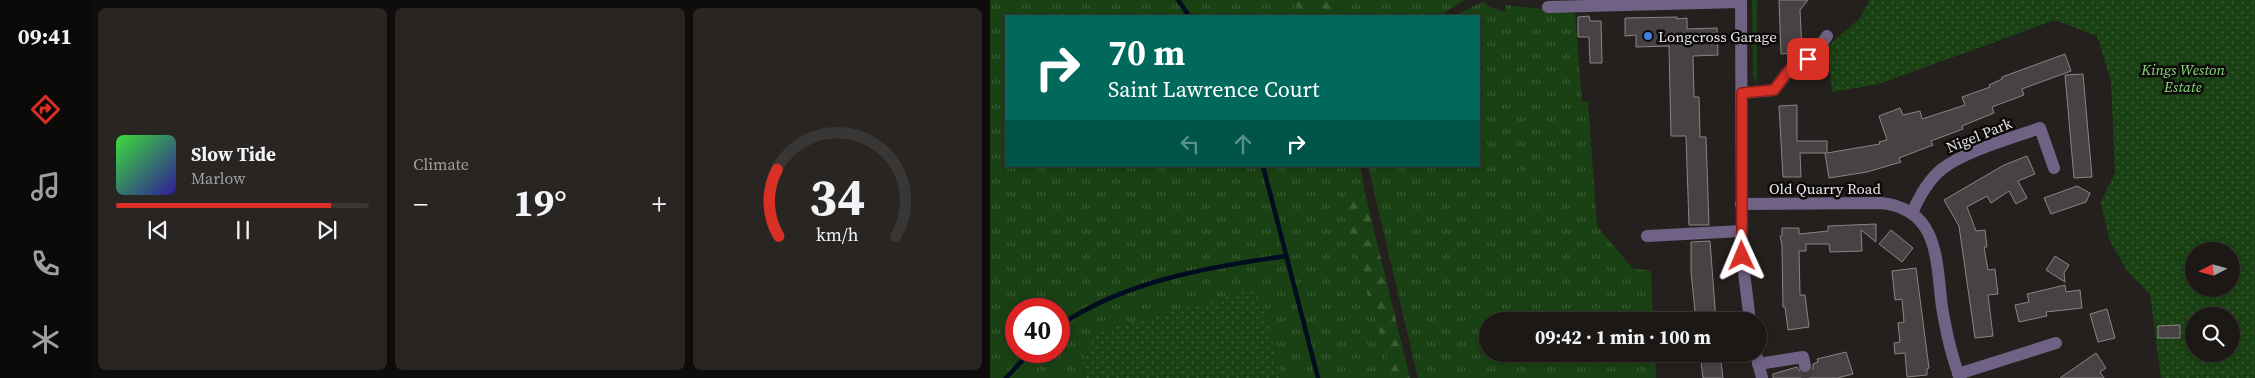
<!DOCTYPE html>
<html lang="en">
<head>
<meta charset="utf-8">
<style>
  :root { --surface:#1b1816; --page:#282523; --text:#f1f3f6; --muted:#a0a0a1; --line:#393735; --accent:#d93025 }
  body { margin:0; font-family:"Source Serif 4",serif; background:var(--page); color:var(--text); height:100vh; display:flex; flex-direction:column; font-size:19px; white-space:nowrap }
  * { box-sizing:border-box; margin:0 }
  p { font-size:16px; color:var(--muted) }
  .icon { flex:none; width:28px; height:28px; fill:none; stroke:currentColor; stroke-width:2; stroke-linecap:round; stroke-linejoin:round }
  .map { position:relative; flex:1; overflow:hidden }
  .details { display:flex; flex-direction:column; gap:8px; padding:8px; background:#0f0d0c; width:900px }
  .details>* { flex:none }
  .guide { position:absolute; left:15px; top:15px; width:475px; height:152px; border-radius:0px; box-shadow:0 2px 8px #0003,0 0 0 1px var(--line); background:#00695c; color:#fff; overflow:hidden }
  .needle { width:32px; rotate:264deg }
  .buttons { position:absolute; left:1195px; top:242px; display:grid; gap:10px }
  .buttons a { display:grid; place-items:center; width:55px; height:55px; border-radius:50%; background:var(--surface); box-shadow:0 2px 8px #0003,0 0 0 1px var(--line); font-size:25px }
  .speed { position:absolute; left:15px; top:298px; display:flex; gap:10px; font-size:25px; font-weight:700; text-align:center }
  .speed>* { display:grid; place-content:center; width:65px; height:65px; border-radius:50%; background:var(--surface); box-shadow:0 2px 8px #0003,0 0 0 1px var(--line); line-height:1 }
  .speed .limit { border:8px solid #d22; background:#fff; color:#111 }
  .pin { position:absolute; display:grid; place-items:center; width:42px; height:42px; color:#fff; margin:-21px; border-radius:10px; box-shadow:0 2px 8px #0006 }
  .me { position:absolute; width:55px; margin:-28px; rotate:359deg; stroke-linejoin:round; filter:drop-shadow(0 0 4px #0008) }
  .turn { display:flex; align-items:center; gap:18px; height:105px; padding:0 20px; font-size:22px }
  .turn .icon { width:65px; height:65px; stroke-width:2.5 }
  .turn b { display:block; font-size:35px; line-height:42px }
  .lanes { display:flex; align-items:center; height:48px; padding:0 20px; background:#0003; justify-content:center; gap:25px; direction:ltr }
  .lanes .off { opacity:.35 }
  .big { font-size:38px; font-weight:700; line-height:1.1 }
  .details .tile { flex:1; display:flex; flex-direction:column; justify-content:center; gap:8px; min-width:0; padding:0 18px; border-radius:8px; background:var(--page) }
  .details .dial { align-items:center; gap:0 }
  .dial svg { height:130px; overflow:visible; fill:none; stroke:var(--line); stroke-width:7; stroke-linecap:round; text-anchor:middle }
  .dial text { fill:var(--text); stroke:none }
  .song { display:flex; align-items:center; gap:15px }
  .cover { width:60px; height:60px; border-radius:8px; background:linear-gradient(135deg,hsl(120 70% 55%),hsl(250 70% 35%)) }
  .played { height:5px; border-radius:2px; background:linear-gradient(90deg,var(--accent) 85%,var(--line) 85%) }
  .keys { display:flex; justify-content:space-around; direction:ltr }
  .heat { display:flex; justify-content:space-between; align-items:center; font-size:28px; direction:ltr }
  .details .tiles { flex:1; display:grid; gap:8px; grid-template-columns:repeat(3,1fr) }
  .trip { position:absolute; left:489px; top:312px; width:288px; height:50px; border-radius:25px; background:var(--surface); box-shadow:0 2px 8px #0003,0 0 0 1px var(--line); font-weight:700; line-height:50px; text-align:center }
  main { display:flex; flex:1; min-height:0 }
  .dock { display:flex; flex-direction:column; width:90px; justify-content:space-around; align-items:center; background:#0b0a09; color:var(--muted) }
  .dock .icon { width:35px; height:35px }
  .dock .on { color:var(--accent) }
  .dock b { font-size:22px; color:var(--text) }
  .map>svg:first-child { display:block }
</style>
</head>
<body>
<main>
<nav class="dock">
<b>09:41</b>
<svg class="icon on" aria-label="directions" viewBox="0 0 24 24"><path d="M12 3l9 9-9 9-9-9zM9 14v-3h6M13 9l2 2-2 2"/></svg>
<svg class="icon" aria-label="music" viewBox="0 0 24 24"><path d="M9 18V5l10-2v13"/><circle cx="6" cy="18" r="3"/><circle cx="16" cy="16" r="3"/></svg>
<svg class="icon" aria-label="phone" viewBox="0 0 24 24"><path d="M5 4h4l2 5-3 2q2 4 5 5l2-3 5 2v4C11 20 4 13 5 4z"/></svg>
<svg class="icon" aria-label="climate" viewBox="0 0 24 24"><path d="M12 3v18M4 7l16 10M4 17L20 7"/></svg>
</nav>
<section class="details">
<div class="tiles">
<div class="tile">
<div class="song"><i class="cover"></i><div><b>Slow Tide</b><p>Marlow</p></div></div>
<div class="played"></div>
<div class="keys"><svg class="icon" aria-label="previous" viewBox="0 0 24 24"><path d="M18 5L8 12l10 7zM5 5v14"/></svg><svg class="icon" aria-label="pause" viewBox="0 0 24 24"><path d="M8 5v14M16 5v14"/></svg><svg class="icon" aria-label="next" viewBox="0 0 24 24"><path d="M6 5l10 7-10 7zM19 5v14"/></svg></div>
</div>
<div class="tile"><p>Climate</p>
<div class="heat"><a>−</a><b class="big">19°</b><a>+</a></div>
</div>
<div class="tile dial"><svg viewBox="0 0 100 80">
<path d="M14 69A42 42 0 1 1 86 69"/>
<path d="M14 69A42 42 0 0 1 13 28" stroke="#d93025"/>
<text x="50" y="56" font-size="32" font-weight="700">34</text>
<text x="50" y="72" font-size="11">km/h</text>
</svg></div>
</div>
</section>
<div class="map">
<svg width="1265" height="378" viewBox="0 0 1265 378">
  <defs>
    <pattern id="grass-tufts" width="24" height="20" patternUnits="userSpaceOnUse" patternTransform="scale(1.25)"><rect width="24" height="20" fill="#1a4113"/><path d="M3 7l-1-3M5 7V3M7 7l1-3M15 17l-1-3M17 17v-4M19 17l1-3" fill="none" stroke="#3b5c35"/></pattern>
    <pattern id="forest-firs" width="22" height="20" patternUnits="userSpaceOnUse" patternTransform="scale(1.25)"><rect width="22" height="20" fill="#1a4113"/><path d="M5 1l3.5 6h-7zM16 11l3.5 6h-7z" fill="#3b5c35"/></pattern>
    <pattern id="park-dots" width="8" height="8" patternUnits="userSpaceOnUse" patternTransform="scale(1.25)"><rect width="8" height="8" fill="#1a4113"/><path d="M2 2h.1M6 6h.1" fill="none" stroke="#3b5c35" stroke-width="1.8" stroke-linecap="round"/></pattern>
  </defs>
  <rect width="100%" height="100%" fill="#24201e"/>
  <g fill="url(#grass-tufts)" fill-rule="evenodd">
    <path d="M0 0H306L310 16H16V166H370L376 197 371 192 403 378H292L268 288 93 370 96 378H0ZM26 309H69V351H26Z"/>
    <polygon points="336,0 475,0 449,16 373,16 347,10"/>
    <polygon points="762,0 767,0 767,84 763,76"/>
    <polygon points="490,3 496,3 497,6 516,12 516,5 585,13 592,102 598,101 607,226 642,268 661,271 663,321 498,321 498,354 665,354 666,378 428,378 378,166 489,166 489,16 464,16"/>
  </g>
  <g fill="url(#forest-firs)">
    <polygon points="306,0 336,0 347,10 373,16 310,16"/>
    <polygon points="363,190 371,192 376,197 420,378 403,378 351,204 351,196"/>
  </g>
  <g fill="url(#park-dots)" fill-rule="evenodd">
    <path d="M880 0H1265V378H1171L1160 294 1137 271 1119 239 1111 202 1125 173 1121 81 1107 36 1065 20 889 84 842 92 838 46 869 19ZM1204 251H1241V289H1204ZM1204 316H1241V354H1204Z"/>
    <path d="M268 288 292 378H96C88 358 98 342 114 330Z"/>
  </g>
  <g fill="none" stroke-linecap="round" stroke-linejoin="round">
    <g stroke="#000d21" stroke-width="4.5">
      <polyline points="188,0 199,16"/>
      <polyline points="273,166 328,378"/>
      <path d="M69 326C134 281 219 267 296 256"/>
      <polyline points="16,378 41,351"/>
    </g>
  </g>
  <g fill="#474345" stroke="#898487">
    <polygon points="789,0 818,0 810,10 812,51 811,52 791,54"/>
    <polygon points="599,16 600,21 611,21 612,63 600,63 599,37 588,37 588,17"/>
    <polygon points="687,17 687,19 697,18 697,29 727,28 728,55 703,56 704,97 709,97 710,137 716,137 719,225 699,225 696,136 681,136 679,46 646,47 646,35 635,36 635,18"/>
    <polygon points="1075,54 1081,71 1032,89 1034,95 1002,107 1004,113 972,126 973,129 941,141 943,145 909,158 911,162 877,172 839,178 835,153 836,153 810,153 811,177 793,177 789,106 807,105 807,141 837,141 837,153 890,144 889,142 897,140 889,116 910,108 913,115 930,111 932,119 975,105 972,97 1000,87 999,85 1012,79 1012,77"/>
    <polygon points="1093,74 1102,177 1084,178 1075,75"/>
    <polygon points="1037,156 1045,174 1028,181 1037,198 1026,204 1019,191 1001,203 997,196 977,207 986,231 995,230 997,247 994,247 998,270 1005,269 1008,294 998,295 1003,336 985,338 969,226 954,200 1014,165"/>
    <polygon points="1087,186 1100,193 1096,202 1061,214 1054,198"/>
    <polygon points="886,224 886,242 871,230 872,251 840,252 839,244 816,244 816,251 809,251 810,295 815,295 819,327 798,330 795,307 793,307 792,245 790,236 792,236 792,228 809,228 809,234 838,231 838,226"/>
    <polygon points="901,230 923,248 912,262 889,244"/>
    <polygon points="720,241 726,321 706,321 701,272 701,242"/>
    <polygon points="1065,256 1079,265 1074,273 1075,282 1056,270"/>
    <polygon points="926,268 939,368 937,369 937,375 917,377 915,353 905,354 904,343 910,342 908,323 914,322 912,299 905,300 902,271"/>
    <polygon points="1075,285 1076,292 1090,290 1092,308 1056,312 1057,316 1029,322 1025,305 1039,302 1037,294"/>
    <polygon points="1117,309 1125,338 1108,342 1100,314"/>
    <polygon points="1190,325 1190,338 1168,338 1168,326"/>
    <polygon points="856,352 863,374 847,378 783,378 783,374 807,367 812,374 817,374 823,369 823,364 828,362 827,359"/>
    <polygon points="1106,353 1116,368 1110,372 1114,378 1070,378"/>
    <polygon points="710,354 730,354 733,378 713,378"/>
  </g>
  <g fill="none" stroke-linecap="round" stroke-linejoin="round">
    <polyline stroke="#413e3c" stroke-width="12" stroke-dasharray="12 6" stroke-linecap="butt" points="815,366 818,378"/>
    <g stroke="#6f6284" stroke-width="12">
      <polyline points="751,0 752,256 760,321"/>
      <polyline points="558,7 751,2"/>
      <polyline points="752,93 784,90 800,69 827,51 837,36"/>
      <path d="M751 204 891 203C950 209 946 262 952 307 956 331 961 355 970 378"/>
      <path d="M922 213C929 197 938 180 952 169 975 151 1022 138 1050 128L1064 168"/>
      <polyline points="657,236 752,231"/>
      <polyline points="766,354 772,378"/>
      <polyline points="768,364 813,357 815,366"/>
      <polyline points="968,374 1066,343"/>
    </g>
  </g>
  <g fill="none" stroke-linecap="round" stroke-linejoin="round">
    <g stroke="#8d1f18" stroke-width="12">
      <polyline id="route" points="752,256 752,93 784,90 800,69 818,59"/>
    </g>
    <use href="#route" stroke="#d93025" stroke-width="9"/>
  </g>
  <circle fill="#3f7fe0" stroke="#0c0a09" stroke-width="2" cx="658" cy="36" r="5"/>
  <g text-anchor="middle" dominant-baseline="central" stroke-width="5" stroke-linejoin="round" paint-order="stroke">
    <g font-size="15" fill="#e8e5e4" stroke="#0c0a09" text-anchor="start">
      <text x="668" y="36">Longcross Garage</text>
    </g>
    <g font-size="15" font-style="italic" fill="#8ada7c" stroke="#0c0a09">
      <text x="1193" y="69">Kings Weston<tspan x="1193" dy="17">Estate</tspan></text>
    </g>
    <g font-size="15" fill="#e8e5e4" stroke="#0c0a09">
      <text transform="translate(989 135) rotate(-22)">Nigel Park</text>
      <text x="835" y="188">Old Quarry Road</text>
    </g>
  </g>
</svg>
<div class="buttons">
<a><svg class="needle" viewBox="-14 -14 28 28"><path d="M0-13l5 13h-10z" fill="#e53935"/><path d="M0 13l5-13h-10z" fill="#a0a0a1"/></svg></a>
<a><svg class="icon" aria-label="search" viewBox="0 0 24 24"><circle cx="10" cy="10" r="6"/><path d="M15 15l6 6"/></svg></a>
</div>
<div class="speed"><div class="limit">40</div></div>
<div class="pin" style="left:818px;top:59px;background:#d93025"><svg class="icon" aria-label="arrive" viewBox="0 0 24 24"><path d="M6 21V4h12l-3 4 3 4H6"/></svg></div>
<svg class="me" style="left:752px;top:256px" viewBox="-20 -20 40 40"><path d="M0-17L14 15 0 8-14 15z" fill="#d93025" stroke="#fff" stroke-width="4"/></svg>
<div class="trip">09:42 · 1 min · 100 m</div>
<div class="guide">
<div class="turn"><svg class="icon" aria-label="right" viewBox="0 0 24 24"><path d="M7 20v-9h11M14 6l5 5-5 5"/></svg><div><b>70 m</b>Saint Lawrence Court</div></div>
<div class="lanes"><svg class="icon off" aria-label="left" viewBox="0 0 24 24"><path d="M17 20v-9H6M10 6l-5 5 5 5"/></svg><svg class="icon off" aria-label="ahead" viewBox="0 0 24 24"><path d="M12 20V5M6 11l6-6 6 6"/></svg><svg class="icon" aria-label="right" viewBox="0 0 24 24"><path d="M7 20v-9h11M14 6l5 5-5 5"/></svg></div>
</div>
</div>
</main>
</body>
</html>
